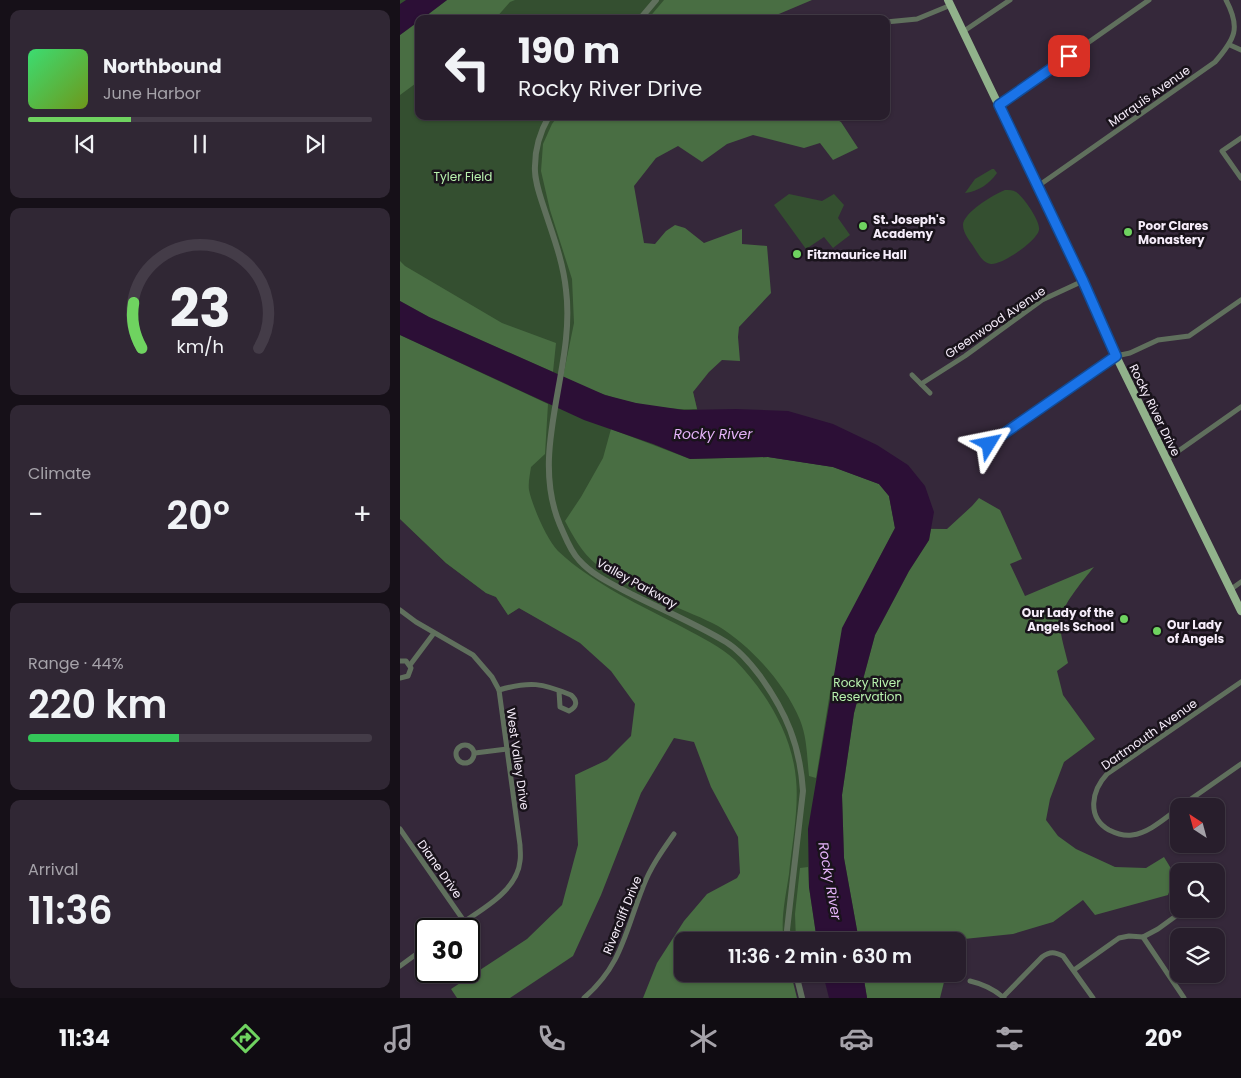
<!DOCTYPE html>
<html lang="en">
<head>
<meta charset="utf-8">
<style>
  :root { --surface:#281e2c; --page:#302734; --text:#f1f3f6; --muted:#a5a2a9; --line:#443c48; --accent:#6fd360 }
  body { margin:0; font-family:Poppins,sans-serif; background:var(--page); color:var(--text); height:100vh; display:flex; flex-direction:column; font-size:19px; white-space:nowrap }
  * { box-sizing:border-box; margin:0 }
  p { font-size:16px; color:var(--muted) }
  .icon { flex:none; width:28px; height:28px; fill:none; stroke:currentColor; stroke-width:2; stroke-linecap:round; stroke-linejoin:round }
  .map { position:relative; flex:1; overflow:hidden }
  .details { display:flex; flex-direction:column; gap:10px; padding:10px; background:#161018; width:400px }
  .details>* { flex:none }
  .hud { position:absolute; left:15px; top:15px; width:475px; height:105px; border-radius:10px; box-shadow:0 1px 4px #0004,0 0 0 1px var(--line); background:#281e2c; color:var(--text); overflow:hidden }
  .needle { width:32px; rotate:324deg }
  .controls { position:absolute; left:770px; top:798px; display:grid; gap:10px }
  .controls a { display:grid; place-items:center; width:55px; height:55px; border-radius:10px; background:var(--surface); box-shadow:0 1px 4px #0004,0 0 0 1px var(--line); font-size:25px }
  .speed { position:absolute; left:15px; top:918px; display:flex; gap:10px; font-size:25px; font-weight:700; text-align:center }
  .speed>* { display:grid; place-content:center; width:65px; height:65px; border-radius:50%; background:var(--surface); box-shadow:0 1px 4px #0004,0 0 0 1px var(--line); line-height:1 }
  .speed .limit { border:2px solid #111; border-radius:8px; background:#fff; color:#111 }
  .pin { position:absolute; display:grid; place-items:center; width:42px; height:42px; color:#fff; margin:-21px; border-radius:10px; box-shadow:0 2px 8px #0006 }
  .me { position:absolute; width:55px; margin:-28px; rotate:55deg; stroke-linejoin:round; filter:drop-shadow(0 0 4px #0008) }
  .turn { display:flex; align-items:center; gap:18px; height:105px; padding:0 20px; font-size:22px }
  .turn .icon { width:65px; height:65px; stroke-width:2.5 }
  .turn b { display:block; font-size:35px; line-height:42px }
  .big { font-size:38px; font-weight:600; line-height:1.1 }
  .details .widget { flex:1; display:flex; flex-direction:column; justify-content:center; gap:8px; min-width:0; padding:0 18px; border-radius:10px; background:var(--page) }
  .details .dial { align-items:center; gap:0 }
  .dial svg { height:130px; overflow:visible; fill:none; stroke:var(--line); stroke-width:7; stroke-linecap:round; text-anchor:middle }
  .dial text { fill:var(--text); stroke:none }
  .song { display:flex; align-items:center; gap:15px }
  .cover { width:60px; height:60px; border-radius:8px; background:linear-gradient(135deg,hsl(140 70% 55%),hsl(80 70% 35%)) }
  .played { height:5px; border-radius:2px; background:linear-gradient(90deg,var(--accent) 30%,var(--line) 30%) }
  .keys { display:flex; justify-content:space-around; direction:ltr }
  .heat { display:flex; justify-content:space-between; align-items:center; font-size:28px; direction:ltr }
  .charge { height:8px; border-radius:4px; background:linear-gradient(90deg,#34c759 44%,var(--line) 0) }
  .trip { position:absolute; left:274px; top:932px; width:292px; height:50px; border-radius:10px; background:var(--surface); box-shadow:0 1px 4px #0004,0 0 0 1px var(--line); font-weight:600; line-height:50px; text-align:center }
  .tabs { display:flex; height:80px; justify-content:space-around; align-items:center; background:#100c12; color:var(--muted) }
  .tabs .icon { width:35px; height:35px }
  .tabs .active { color:var(--accent) }
  .tabs b { font-size:22px; color:var(--text) }
  main { display:flex; flex:1; min-height:0 }
  .map>svg:first-child { display:block }
</style>
</head>
<body>
<main>
<section class="details">
<div class="widget">
<div class="song"><i class="cover"></i><div><b>Northbound</b><p>June Harbor</p></div></div>
<div class="played"></div>
<div class="keys"><svg class="icon" aria-label="previous" viewBox="0 0 24 24"><path d="M18 5L8 12l10 7zM5 5v14"/></svg><svg class="icon" aria-label="pause" viewBox="0 0 24 24"><path d="M8 5v14M16 5v14"/></svg><svg class="icon" aria-label="next" viewBox="0 0 24 24"><path d="M6 5l10 7-10 7zM19 5v14"/></svg></div>
</div>
<div class="widget dial"><svg viewBox="0 0 100 80">
<path d="M14 69A42 42 0 1 1 86 69"/>
<path d="M14 69A42 42 0 0 1 9 41" stroke="#6fd360"/>
<text x="50" y="56" font-size="32" font-weight="700">23</text>
<text x="50" y="72" font-size="11">km/h</text>
</svg></div>
<div class="widget"><p>Climate</p>
<div class="heat"><a>−</a><b class="big">20°</b><a>+</a></div>
</div>
<div class="widget"><p>Range · 44%</p><b class="big">220 km</b><div class="charge"></div></div>
<div class="widget"><p>Arrival</p><b class="big">11:36</b></div>
</section>
<div class="map">
<svg width="841" height="998" viewBox="0 0 841 998">
  <rect width="100%" height="100%" fill="#35283a"/>
  <g fill="#344f30">
    <polygon points="0,0 362,0 288,19 19,19 19,116 304,116 199,129 293,392 309,458 368,457 495,528 547,529 533,941 284,941 361,863 320,721 130,614 119,608 108,615 96,597 86,593 46,563 0,519"/>
    <path d="M592 169H594L597 173C590 183 578 192 565 193L575 179Z"/>
    <path d="M605 190C609 190 613 190 616 192 623 196 641 222 639 230 637 241 602 265 591 264 583 263 579 255 575 249 571 242 563 234 563 225 563 213 594 194 605 190Z"/>
    <polygon points="389,194 422,201 434,194 444,205 438,218 450,235 433,248 424,237 406,249 374,205"/>
  </g>
  <g fill="#496e43">
    <polygon points="47,0 115,0 110,2 95,19 22,19"/>
    <polygon points="264,0 412,0 367,19 259,19 254,15 251,19 248,19"/>
    <polygon points="19,21 19,81 0,95 0,35"/>
    <path d="M158 116H431L441 122 458 148 433 160 420 143 404 148 353 135 327 144 302 162 278 146 256 158 234 186 244 243 255 244 266 231 275 225 285 228 304 243 342 229V244L367 246 371 293 339 327 338 337 340 361 322 360 309 372 293 392 297 409C268 410 234 405 206 395 191 391 177 383 163 377L174 323 172 279 150 210 141 171 143 144 152 124Z"/>
    <polygon points="0,261 5,266 102,323 156,343 153,372 29,317 0,301"/>
    <path d="M0 335 148 404 145 454 131 467C130 474 128 483 129 490 132 505 147 540 158 551 193 584 242 606 284 628 301 637 321 647 335 660 366 692 392 734 396 779 399 808 392 844 389 874 386 895 380 920 384 941H282V974H391L397 998H243L257 963 284 921 307 894 337 878 340 873 338 837 311 787 294 742 274 738 241 793 201 895 173 956 110 998H57L51 989 127 939 162 905 178 845 175 775 207 760 231 736 235 704 211 671 180 643 119 608 108 615 96 597 86 593 46 563 0 519Z"/>
    <path d="M211 429 290 459 368 457 433 467 479 484 489 496 495 528 476 564 432 680 416 778 409 776C407 757 407 737 400 720 385 684 351 646 318 626 303 618 285 611 269 604 244 592 216 582 196 564 182 553 173 536 165 521L181 497 203 458Z"/>
    <path d="M579 498 600 510 622 559 610 564 625 596 694 567C684 579 665 602 661 616 658 631 665 649 668 663L657 671 663 695 695 739 664 762 650 799 646 820 658 836 676 849 715 867 746 868 764 857 775 875 768 895 695 915 683 900 653 922 613 934 564 939 558 952V941H459L444 858 442 795 454 713 475 635 509 571 529 540 531 529H547L572 506Z"/>
    <polygon points="408,867 409,887 417,941 396,941 395,914 400,868"/>
    <polygon points="463,974 546,974 540,998 467,998"/>
  </g>
  <g fill="#2c0f36">
    <polygon points="6,0 47,0 22,19 19,19 19,21 0,35 0,4"/>
    <polygon points="0,301 29,317 205,395 236,403 284,410 336,409 388,411 433,424 477,445 508,465 525,486 534,512 529,540 509,571 475,635 454,713 442,795 444,858 459,941 417,941 409,887 408,829 442,628 495,528 489,496 479,484 433,467 368,457 290,459 253,444 184,420 0,335"/>
    <polygon points="423,974 463,974 467,998 429,998"/>
  </g>
  <g fill="none" stroke-linecap="round" stroke-linejoin="round">
    <g stroke="#60705d" stroke-width="5">
      <polyline points="486,22 517,19 551,5"/>
      <polyline points="564,31 610,0"/>
      <polyline points="830,45 841,50"/>
      <polyline points="599,105 749,0"/>
      <polyline points="841,138 822,151 841,178"/>
      <path d="M638 186 815 62C835 39 841 28 826 0"/>
      <polyline points="512,375 530,393"/>
      <polyline points="521,384 565,356 642,300 683,281"/>
      <polyline points="589,444 716,356 730,353 758,340 789,336 841,300"/>
      <polyline points="767,459 841,407"/>
      <polyline points="830,590 841,582"/>
      <path d="M0 610 16 622 73 655 92 677 99 690 120 845C120 850 121 856 120 861 117 893 77 912 53 929"/>
      <polyline points="0,661 6,661 11,668 8,676 0,678"/>
      <polyline points="10,665 34,633"/>
      <path d="M99 690C130 681 142 683 171 695 178 701 177 707 169 711L160 707 159 691"/>
      <circle cx="65" cy="754" r="9"/>
      <polyline points="75,753 107,749"/>
      <polyline points="781,806 841,764"/>
      <path d="M779 808C765 818 749 833 732 835 725 836 715 833 709 830 686 817 692 790 707 774L841 682"/>
      <polyline points="0,829 64,921"/>
      <polyline points="743,937 784,998"/>
      <polyline points="0,966 26,947"/>
      <polyline points="674,970 719,938 729,936 743,937 758,929 780,913"/>
      <path d="M570 981C583 984 594 989 604 998"/>
      <path d="M603 997 642 957C650 951 655 952 663 956L693 998"/>
      <path d="M184 998C222 965 225 932 243 887 250 868 262 851 274 834"/>
    </g>
    <g stroke="#60705d" stroke-width="6">
      <polyline points="240,19 256,0"/>
      <path d="M149 116C140 132 135 148 135 166 134 178 139 193 143 205 152 233 163 260 166 290 176 368 128 450 160 525 165 536 170 551 179 560 193 576 214 585 233 595 263 610 296 624 326 642 339 650 351 664 360 676 386 712 400 745 403 791L387 930 389 941"/>
      <polyline points="396,974 402,998"/>
    </g>
    <polyline stroke="#91b28b" stroke-width="8" points="548,0 683,281 716,356 841,611"/>
  </g>
  <g fill="none" stroke-linecap="round" stroke-linejoin="round">
    <g stroke="#114b97" stroke-width="12">
      <polyline id="route" points="589,444 716,356 683,281 599,105 669,56"/>
    </g>
    <use href="#route" stroke="#1a73e8" stroke-width="9"/>
  </g>
  <g fill="#6fd360" stroke="#19131b" stroke-width="2">
    <circle cx="463" cy="226" r="5"/>
    <circle cx="728" cy="232" r="5"/>
    <circle cx="397" cy="254" r="5"/>
    <circle cx="724" cy="619" r="5"/>
    <circle cx="757" cy="631" r="5"/>
  </g>
  <g text-anchor="middle" dominant-baseline="central" stroke-width="5" stroke-linejoin="round" paint-order="stroke">
    <g font-size="12" fill="#f6edfa" stroke="#19131b">
      <text transform="translate(749 96) rotate(-35)">Marquis Avenue</text>
      <text transform="translate(595 322) rotate(-34)">Greenwood Avenue</text>
      <text transform="translate(755 410) rotate(64)">Rocky River Drive</text>
      <text transform="translate(237 583) rotate(29)">Valley Parkway</text>
      <text transform="translate(749 734) rotate(-35)">Dartmouth Avenue</text>
      <text transform="translate(118 759) rotate(82)">West Valley Drive</text>
      <text transform="translate(40 869) rotate(55)">Diane Drive</text>
      <text transform="translate(222 915) rotate(-68)">Rivercliff Drive</text>
    </g>
    <g font-size="12" fill="#b8f2ae" stroke="#19131b">
      <text x="63" y="176">Tyler Field</text>
      <text x="467" y="682">Rocky River<tspan x="467" dy="14">Reservation</tspan></text>
    </g>
    <g font-size="12" font-weight="bold" fill="#f6edfa" stroke="#19131b" text-anchor="start">
      <text x="473" y="219">St. Joseph's<tspan x="473" dy="14">Academy</tspan></text>
      <text x="738" y="225">Poor Clares<tspan x="738" dy="14">Monastery</tspan></text>
      <text x="407" y="254">Fitzmaurice Hall</text>
      <text x="714" y="612" text-anchor="end">Our Lady of the<tspan x="714" dy="14">Angels School</tspan></text>
      <text x="767" y="624">Our Lady<tspan x="767" dy="14">of Angels</tspan></text>
    </g>
    <g font-size="14" font-style="italic" fill="#e3b2f7" stroke="#19131b">
      <text x="313" y="434">Rocky River</text>
      <text transform="translate(430 881) rotate(80)">Rocky River</text>
    </g>
  </g>
</svg>
<div class="controls">
<a><svg class="needle" viewBox="-14 -14 28 28"><path d="M0-13l5 13h-10z" fill="#e53935"/><path d="M0 13l5-13h-10z" fill="#a5a2a9"/></svg></a>
<a><svg class="icon" aria-label="search" viewBox="0 0 24 24"><circle cx="10" cy="10" r="6"/><path d="M15 15l6 6"/></svg></a>
<a><svg class="icon" aria-label="layers" viewBox="0 0 24 24"><path d="M12 4l9 5-9 5-9-5zM3 14l9 5 9-5"/></svg></a>
</div>
<div class="speed"><div class="limit">30</div></div>
<div class="pin" style="left:669px;top:56px;background:#d93025"><svg class="icon" aria-label="arrive" viewBox="0 0 24 24"><path d="M6 21V4h12l-3 4 3 4H6"/></svg></div>
<svg class="me" style="left:589px;top:444px" viewBox="-20 -20 40 40"><path d="M0-17L14 15 0 8-14 15z" fill="#1a73e8" stroke="#fff" stroke-width="4"/></svg>
<div class="trip">11:36 · 2 min · 630 m</div>
<div class="hud">
<div class="turn"><svg class="icon" aria-label="left" viewBox="0 0 24 24"><path d="M17 20v-9H6M10 6l-5 5 5 5"/></svg><div><b>190 m</b>Rocky River Drive</div></div>
</div>
</div>
</main>
<nav class="tabs">
<b>11:34</b>
<svg class="icon active" aria-label="directions" viewBox="0 0 24 24"><path d="M12 3l9 9-9 9-9-9zM9 14v-3h6M13 9l2 2-2 2"/></svg>
<svg class="icon" aria-label="music" viewBox="0 0 24 24"><path d="M9 18V5l10-2v13"/><circle cx="6" cy="18" r="3"/><circle cx="16" cy="16" r="3"/></svg>
<svg class="icon" aria-label="phone" viewBox="0 0 24 24"><path d="M5 4h4l2 5-3 2q2 4 5 5l2-3 5 2v4C11 20 4 13 5 4z"/></svg>
<svg class="icon" aria-label="climate" viewBox="0 0 24 24"><path d="M12 3v18M4 7l16 10M4 17L20 7"/></svg>
<svg class="icon" aria-label="car" viewBox="0 0 24 24"><path d="M5 17H2v-5l4-1 3-4h7l3 4 3 1v5h-3M9 17h6M6 11h13"/><circle cx="7" cy="17" r="2"/><circle cx="17" cy="17" r="2"/></svg>
<svg class="icon" aria-label="filters" viewBox="0 0 24 24"><path d="M4 7h16M4 17h16"/><circle cx="9" cy="7" r="2"/><circle cx="15" cy="17" r="2"/></svg>
<b>20°</b>
</nav>
</body>
</html>
